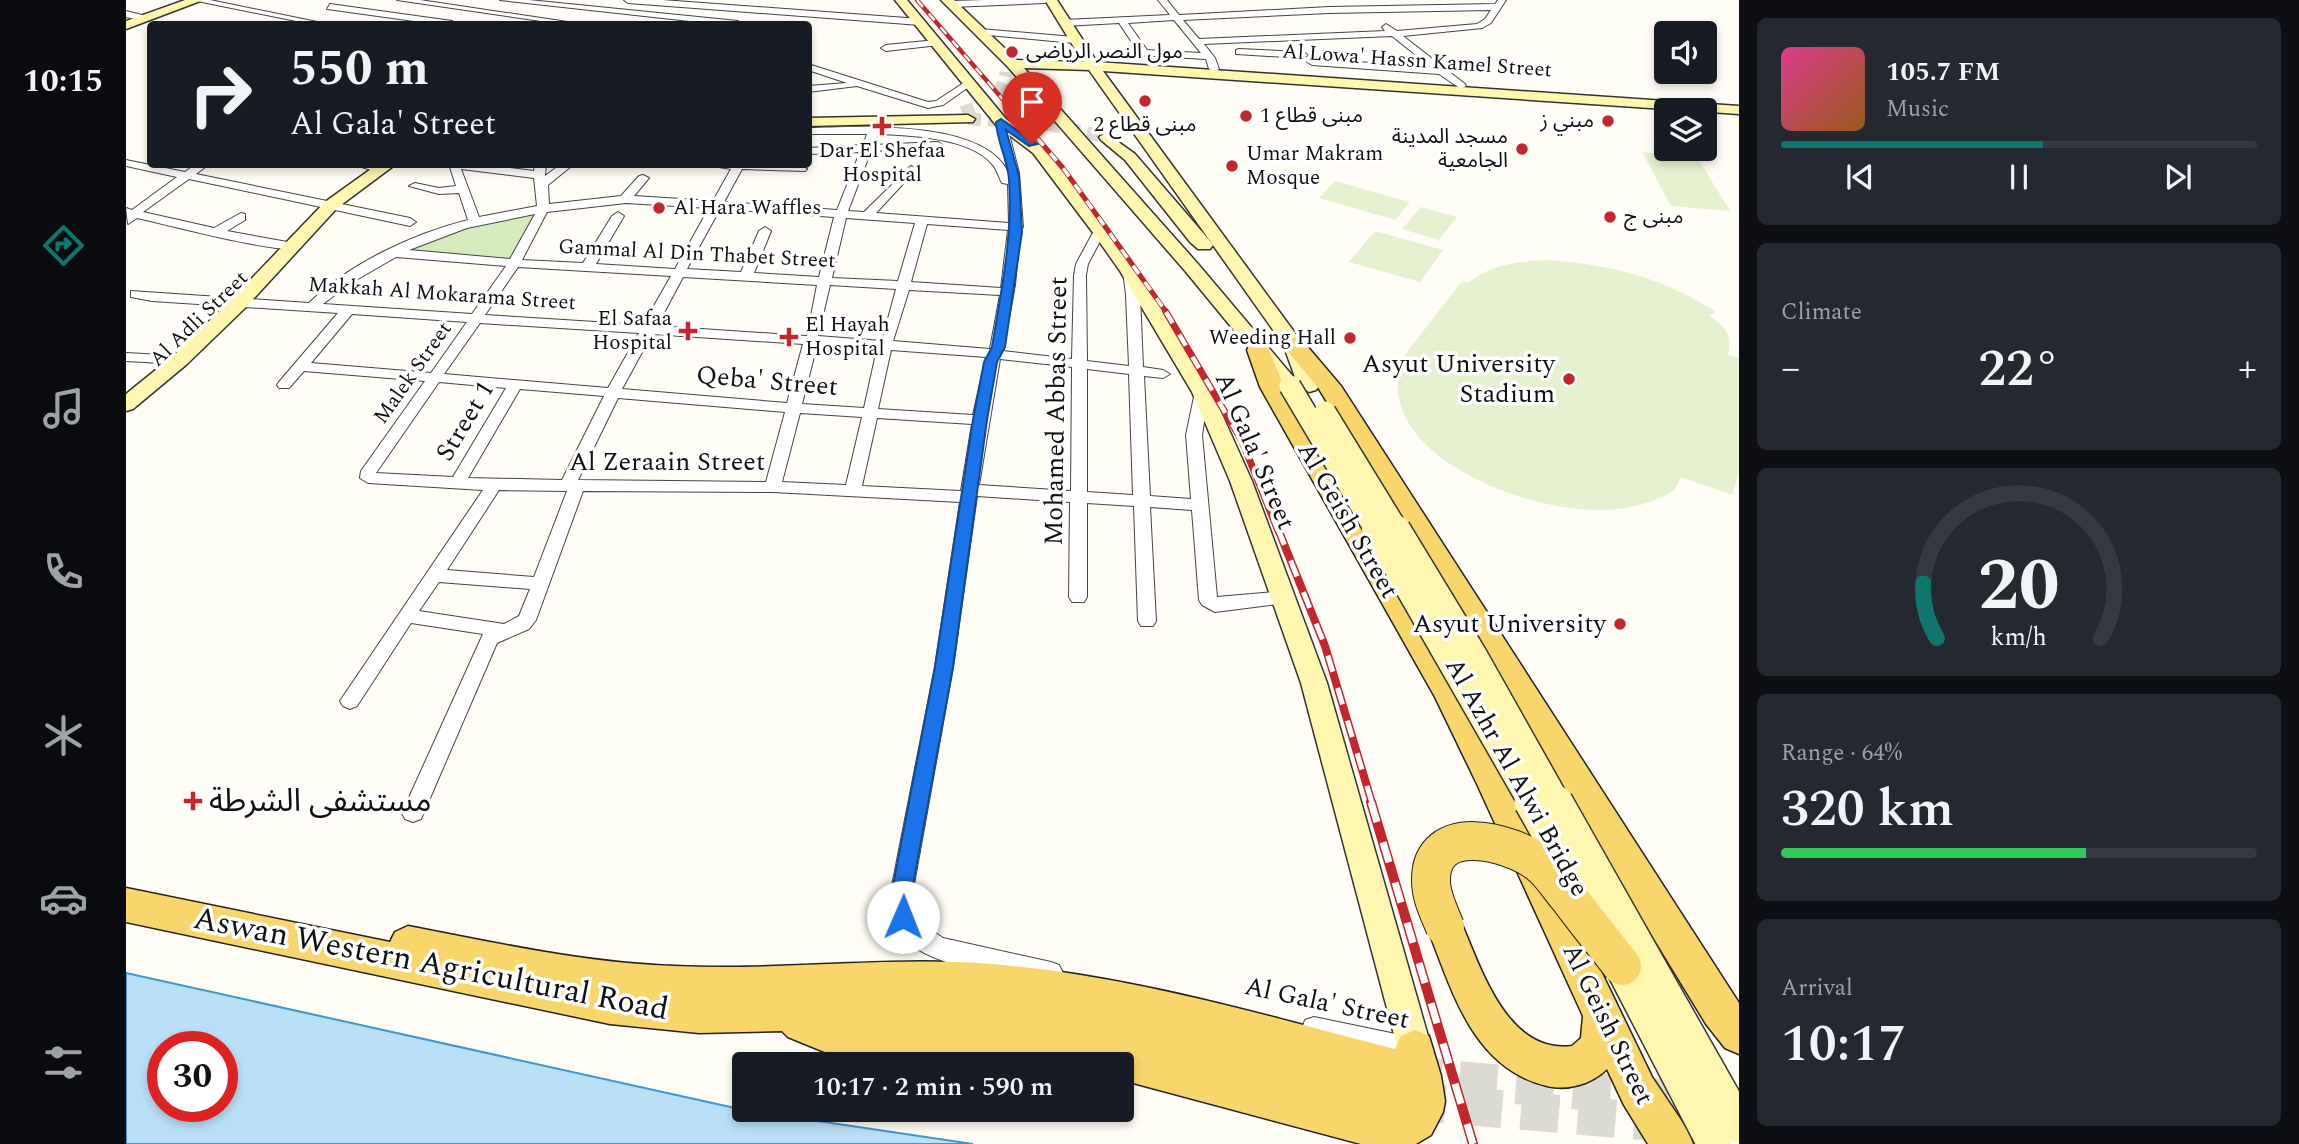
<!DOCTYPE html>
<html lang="en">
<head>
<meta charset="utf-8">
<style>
  :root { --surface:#171b24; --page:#242831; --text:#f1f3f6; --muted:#9ea1a6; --line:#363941; --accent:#0f766e }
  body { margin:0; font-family:Spectral,"Noto Sans Arabic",serif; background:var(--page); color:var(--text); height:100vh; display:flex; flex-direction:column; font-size:26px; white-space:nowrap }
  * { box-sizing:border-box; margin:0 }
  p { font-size:23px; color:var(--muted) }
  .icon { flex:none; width:38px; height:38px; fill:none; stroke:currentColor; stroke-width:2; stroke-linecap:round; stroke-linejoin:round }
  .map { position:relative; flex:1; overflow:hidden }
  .panel { display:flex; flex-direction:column; gap:18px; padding:18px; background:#0d0f14; width:560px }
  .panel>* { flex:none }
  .hud { position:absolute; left:21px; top:21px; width:665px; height:147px; border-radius:7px; box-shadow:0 4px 10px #0003; background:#171b24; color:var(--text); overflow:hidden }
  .fabs { position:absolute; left:1528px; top:21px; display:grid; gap:14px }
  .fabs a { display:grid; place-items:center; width:63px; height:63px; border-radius:7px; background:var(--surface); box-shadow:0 4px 10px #0003; font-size:35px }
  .speed { position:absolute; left:21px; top:1031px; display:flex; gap:14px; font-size:35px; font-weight:700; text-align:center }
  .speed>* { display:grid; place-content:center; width:91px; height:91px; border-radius:50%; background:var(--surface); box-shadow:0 4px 10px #0003; line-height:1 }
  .speed .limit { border:10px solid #d22; background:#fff; color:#111 }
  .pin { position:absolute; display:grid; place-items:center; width:60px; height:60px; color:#fff; margin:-72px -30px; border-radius:50% 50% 50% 0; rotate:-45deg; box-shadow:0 0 7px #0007 }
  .pin .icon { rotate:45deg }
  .me { position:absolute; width:77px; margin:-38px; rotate:1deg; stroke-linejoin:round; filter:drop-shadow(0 0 5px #0008) }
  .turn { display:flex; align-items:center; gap:24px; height:147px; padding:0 28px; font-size:32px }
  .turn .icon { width:91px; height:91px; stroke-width:2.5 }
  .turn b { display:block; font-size:49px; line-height:60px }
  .big { font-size:52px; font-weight:600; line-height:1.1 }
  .panel .widget { flex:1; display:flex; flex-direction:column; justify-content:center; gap:10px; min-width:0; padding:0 24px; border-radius:10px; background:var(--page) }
  .panel .dial { align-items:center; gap:0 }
  .dial svg { height:182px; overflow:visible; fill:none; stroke:var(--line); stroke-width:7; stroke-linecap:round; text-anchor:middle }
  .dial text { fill:var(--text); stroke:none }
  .song { display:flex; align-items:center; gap:21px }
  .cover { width:84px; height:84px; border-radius:10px; background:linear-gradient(135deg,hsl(330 70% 55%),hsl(30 70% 35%)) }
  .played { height:7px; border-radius:4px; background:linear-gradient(90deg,var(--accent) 55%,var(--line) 55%) }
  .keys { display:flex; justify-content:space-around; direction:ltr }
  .heat { display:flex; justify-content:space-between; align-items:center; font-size:38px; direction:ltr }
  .charge { height:10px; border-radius:5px; background:linear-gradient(90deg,#34c759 64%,var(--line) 0) }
  .trip { position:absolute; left:606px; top:1052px; width:402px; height:70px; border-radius:7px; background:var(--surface); box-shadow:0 4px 10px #0003; font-weight:600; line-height:70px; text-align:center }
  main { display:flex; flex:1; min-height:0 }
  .menu { display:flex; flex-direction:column; width:126px; justify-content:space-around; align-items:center; background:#090b0e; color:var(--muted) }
  .menu .icon { width:49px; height:49px }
  .menu .active { color:var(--accent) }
  .menu b { font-size:32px; color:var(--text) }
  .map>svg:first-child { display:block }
</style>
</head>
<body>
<main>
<nav class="menu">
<b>10:15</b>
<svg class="icon active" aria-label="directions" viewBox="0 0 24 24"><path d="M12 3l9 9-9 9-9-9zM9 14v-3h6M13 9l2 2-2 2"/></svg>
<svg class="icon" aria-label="music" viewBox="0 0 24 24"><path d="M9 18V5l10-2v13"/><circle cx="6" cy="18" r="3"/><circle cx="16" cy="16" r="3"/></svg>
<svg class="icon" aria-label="phone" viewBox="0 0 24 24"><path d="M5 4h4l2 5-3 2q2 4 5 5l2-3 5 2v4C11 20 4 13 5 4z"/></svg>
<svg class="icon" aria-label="climate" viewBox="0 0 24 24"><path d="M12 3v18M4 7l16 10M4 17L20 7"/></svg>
<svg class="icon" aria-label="car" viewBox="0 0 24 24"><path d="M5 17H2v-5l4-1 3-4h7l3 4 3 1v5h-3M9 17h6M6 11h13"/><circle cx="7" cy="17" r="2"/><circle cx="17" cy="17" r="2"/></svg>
<svg class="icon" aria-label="filters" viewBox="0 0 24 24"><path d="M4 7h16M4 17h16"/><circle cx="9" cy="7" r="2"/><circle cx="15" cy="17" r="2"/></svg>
</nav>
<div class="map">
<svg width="1613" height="1144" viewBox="0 0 1613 1144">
  <rect width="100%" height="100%" fill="#fffdf5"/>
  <polygon fill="#d5ebbd" points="416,209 388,262 269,253 321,230"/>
  <g fill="#e6f2cf">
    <polygon points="1516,152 1571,157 1604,211 1545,206"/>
    <polygon points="1209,181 1284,202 1269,220 1193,198"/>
    <polygon points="1295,207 1331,217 1313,240 1276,229"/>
    <polygon points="1249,231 1317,250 1294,282 1223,262"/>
    <path d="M1419 260C1482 264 1537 277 1590 312L1583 315C1599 327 1607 334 1602 355L1613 358V473L1606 495 1555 477C1553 481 1550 488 1547 491 1544 494 1537 496 1533 498 1467 531 1338 491 1292 436 1282 425 1274 408 1272 393 1270 385 1274 375 1276 367L1271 365 1336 281 1342 283C1366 264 1389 262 1419 260Z"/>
  </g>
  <path fill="#b9e0f7" stroke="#3f96cf" stroke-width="2" fill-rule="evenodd" d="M0 973 618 1110 847 1144H0ZM37 1046H96V1106H37Z"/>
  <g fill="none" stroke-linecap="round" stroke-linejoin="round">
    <g stroke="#dbdad3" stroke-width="13" stroke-dasharray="13 7" stroke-linecap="butt">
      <path d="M836 113C857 106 878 97 880 72"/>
      <polyline points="842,119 912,122 980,137"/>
    </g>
    <g stroke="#dbdad3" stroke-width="38" stroke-dasharray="38 19" stroke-linecap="butt">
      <polyline points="1277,1071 1318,1079 1563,1100"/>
      <polyline points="1282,1097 1315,1104 1576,1126"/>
    </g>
    <g stroke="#444" stroke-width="2">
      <g id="street">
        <polygon points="66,0 84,0 201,24 185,24"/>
        <polygon points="271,0 294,0 455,24 435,24"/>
        <polygon points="374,0 403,0 612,21 616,24 591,24"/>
        <polygon points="498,0 536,0 794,19 798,22 794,25 502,3"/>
        <polygon points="859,0 923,0 919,3 826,7 822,4 826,1"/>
        <path d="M1032 0H1041L1053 15 1203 7 1369 4 1372 0H1380L1365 23 1356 28 1277 36 1339 84 1340 86 1335 89 1313 74 1186 65 1181 62 1186 59 1305 67 1266 36 1078 44 1089 58 1093 69 1088 72 1083 69 1080 59 990 54V50H1011L993 23 938 26 934 23 938 20 1044 15ZM1365 10 1359 19 1351 24 1271 31 1260 24 1256 27 1259 31 1073 39 1057 20 1203 13ZM1048 20 1075 53 1021 50 1002 23Z"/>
        <polygon points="204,4 326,21 330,24 310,24 201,9"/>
        <polygon points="0,11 16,15 17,17 13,20 0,17"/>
        <polygon points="854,29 948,37 953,40 948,43 851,34 849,32"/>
        <polygon points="810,40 815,43 813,45 760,51 755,48 760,45"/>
        <polygon points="1113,49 1177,52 1182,55 1177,58 1110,54 1110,50"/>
        <polygon points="682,64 802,102 810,101 839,82 847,84 817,105 802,108 731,86 682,92 682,86 721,83 682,70"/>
        <path d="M871 120 880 122 893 173 897 227 894 230 889 285 877 351 946 359 948 275 950 264 970 227H978L980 230 962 264 960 275 961 361 1003 366 1000 295 997 271 1003 267 1009 271 1014 295 1017 367 1037 370 1044 374 1037 378 1018 376 1024 496 1065 499 1060 435 1069 392 1076 388 1081 389 1083 392 1076 435 1091 597 1159 591 1165 592 1168 597 1165 602 1159 603 1089 612 1076 605 1073 600 1066 510 1024 507 1030 621 1027 626H1015L1012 621 1008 506 961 503V597L958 602H946L943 597 944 502 851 496 827 667 785 901 795 923 817 938 925 962 933 965 937 973 933 981 925 984C888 976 811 968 785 944 772 933 766 917 763 901L809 667 834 502 647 492 457 491 410 620 403 629 371 643 295 819 287 822 279 819 276 813 357 634 285 623 231 706 224 709 217 706 214 701 357 490 242 483 234 478 235 471 299 381 178 371 163 388H153L151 385 153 382 212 313 26 301 5 297V291L183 303C224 263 287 234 342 220L333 193 313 194 283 186 289 183 313 188 330 186 323 164H352L408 171 409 164H420L419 176 435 164H448L422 185 423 204 495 196 513 176 517 175 523 178 508 196 587 201 605 169 575 164 675 166 681 169 679 171 616 169 598 202 711 210 734 152 682 154V148L737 145 741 134H682V128C732 127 857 119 882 172ZM752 134C783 135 845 138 866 164 871 169 873 178 876 183L882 184 883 223 750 213 789 171 791 169 785 166 738 212 722 211 745 151 812 148 817 145 812 142 748 145ZM335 169 408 178 411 206 353 217ZM500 203 583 208 549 269 470 264 498 216 492 212 486 216 457 263 396 260 421 212ZM594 209 708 217 693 277 628 273 645 231 639 227 633 231 615 272 561 269ZM409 214 384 259 283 250 341 228ZM720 218 789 223 772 281 706 278ZM801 224 882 230 875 288 785 282ZM270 257 380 266 346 314 197 304 225 283ZM392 267 545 276 517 325 359 315ZM557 277 691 285 681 336 531 326ZM704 285 770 289 756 341 692 336ZM783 290 874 295 864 349 767 341ZM226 314 341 322 305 373 185 363ZM354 323 513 333 482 388 318 374ZM526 334 677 344 661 403 496 389ZM691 345 751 349 738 408 676 404ZM765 350 860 357 847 415 752 409ZM874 359 946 367 945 491 853 485ZM961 369 1003 374 1007 495 961 492ZM313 382 380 388 327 477 250 473ZM394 389 478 396 436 480 342 478ZM492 398 659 412 640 482 452 480ZM674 413 736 417 720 485 656 482ZM751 418 846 424 835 491 736 486ZM373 490 441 491 408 577 321 570ZM313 582 404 589 393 616 378 624 293 611Z"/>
        <path d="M0 160 59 172 70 164H83L70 174 284 218 290 222 284 226 63 179 17 212 88 228 115 213 119 214V220L101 231 167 243 173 247C161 257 35 223 11 218L2 224 0 208 6 210 51 177 0 166Z"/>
        <polygon points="226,164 246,164 261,170 255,173"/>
        <polygon points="0,353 54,356 61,360 54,364 0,361"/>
        <polygon points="1188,1017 1289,1038 1298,1041 1301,1050 1298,1059 1289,1062 1188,1041 1179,1038 1176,1029 1179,1020"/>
      </g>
    </g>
    <g stroke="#333" stroke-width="3">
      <g id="secondary">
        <polygon points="59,0 77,0 0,29 0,21"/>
        <polygon points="769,0 781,0 880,119 917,147 980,226 1012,271 1086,392 1126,481 1201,683 1306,1050 1301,1062 1289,1067 1277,1062 1272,1050 1175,683 1104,481 1066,392 994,271 968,234 907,153 870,125"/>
        <path d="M815 0H828L891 60 957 62 919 0H931L971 62 1613 106V114L977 71 1177 344 1182 364 1193 386 1190 390 1183 392 1174 387 1164 392 1157 390 1060 272 882 67ZM898 68 963 70 1157 344 1170 380 1072 264Z"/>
        <polygon points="842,115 849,119 847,122 682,126 682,118"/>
        <polygon points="980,133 1009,154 1084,241 1087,245 1084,249 1072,249 1064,242 999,160 975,140 973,137"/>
        <polygon points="252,164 270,164 211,208 120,307 61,364 7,409 0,411 0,394 47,356 106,299 199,202"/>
      </g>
    </g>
    <g stroke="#222" stroke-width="3">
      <g id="primary">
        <polygon points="1167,337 1175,339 1215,386 1613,1003 1613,1054 1599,1048 1580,1024 1193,389 1156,344 1159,339"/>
        <path d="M1132 343 1140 345 1143 350 1158 387 1333 684 1380 774 1526 1077 1561 1129 1567 1144H1522L1498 1105 1481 1069C1466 1084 1442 1091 1421 1086 1346 1068 1326 990 1301 927L1306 915 1319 910 1332 915C1353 962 1379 1055 1446 1046L1455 1038 1457 1016 1351 784 1309 697 1134 387 1121 350 1124 345Z"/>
        <path d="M0 888 264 942 269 932 282 926C370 943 459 963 549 966 654 971 760 956 866 964 1003 975 1137 1015 1269 1049L1275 1036 1289 1030 1303 1036 1315 1076 1319 1101 1317 1112 1305 1135 1290 1144H1235L996 1080V1064H904L831 1056 706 1055 662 1037 656 1031 573 1033 484 1024 0 922Z"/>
      </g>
    </g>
    <use href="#street" fill="#fff" fill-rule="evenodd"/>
    <use href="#secondary" fill="#fff6b0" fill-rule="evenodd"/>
    <use href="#primary" fill="#f9d66b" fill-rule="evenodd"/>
    <g stroke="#c4262e" stroke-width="4.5">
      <polyline id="rail-far4" points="791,0 912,140"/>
    </g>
    <g stroke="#c4262e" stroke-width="5">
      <polyline id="rail-far3" points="911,138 937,168 1041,313"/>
    </g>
    <g stroke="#c4262e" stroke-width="7">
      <polyline id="rail-far2" points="1040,312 1116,441 1152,531"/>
    </g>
    <g stroke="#c4262e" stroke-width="8">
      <polyline id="rail-far1" points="1152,529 1199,646 1246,803"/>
    </g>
    <g stroke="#c4262e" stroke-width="10">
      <polyline id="rail" points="1245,802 1347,1144"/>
    </g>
    <use href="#rail-far4" stroke="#fff" stroke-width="2.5" stroke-dasharray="9" stroke-linecap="butt"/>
    <use href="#rail-far3" stroke="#fff" stroke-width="3.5" stroke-dasharray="10" stroke-linecap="butt"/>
    <use href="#rail-far2" stroke="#fff" stroke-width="4.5" stroke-dasharray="13" stroke-linecap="butt"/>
    <use href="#rail-far1" stroke="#fff" stroke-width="5" stroke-dasharray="17" stroke-linecap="butt"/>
    <use href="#rail" stroke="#fff" stroke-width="7" stroke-dasharray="21" stroke-linecap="butt"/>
    <g stroke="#333" stroke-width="24" stroke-linecap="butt">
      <g id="secondary-bridge-far2">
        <polyline points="1164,386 1250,531"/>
        <polyline points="1199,412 1272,531"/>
      </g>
    </g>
    <g stroke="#333" stroke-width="29" stroke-linecap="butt">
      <g id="secondary-bridge-far1">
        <polyline points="1249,529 1406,803"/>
        <polyline points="1271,529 1347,654 1431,803"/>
      </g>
    </g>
    <g stroke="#333" stroke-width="36" stroke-linecap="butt">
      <g id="secondary-bridge">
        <polyline points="1405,802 1454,889"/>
        <polyline points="1430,802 1613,1125"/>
        <polyline points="1490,955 1588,1144"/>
      </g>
    </g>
    <g stroke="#222" stroke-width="40" stroke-linecap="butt">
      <path id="primary-bridge" d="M1319 927C1313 912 1305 897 1305 881 1304 820 1386 841 1415 865 1426 874 1434 888 1443 898 1460 921 1478 943 1496 966"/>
    </g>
    <use href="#secondary-bridge-far2" stroke="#fff6b0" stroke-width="21"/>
    <use href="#secondary-bridge-far1" stroke="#fff6b0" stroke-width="26"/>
    <use href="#secondary-bridge" stroke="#fff6b0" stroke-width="33"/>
    <use href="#primary-bridge" stroke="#f9d66b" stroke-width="38"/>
  </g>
  <path fill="#1a73e8" stroke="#114b97" stroke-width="2" d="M875 119 911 144 903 146 880 130 893 176 896 232 879 347 871 362 861 420 827 667 784 901 787 917 784 924 777 926 769 924 764 901 809 667 847 420 858 362 866 347C875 291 887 237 883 180 882 160 871 142 870 122Z"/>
  <g fill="#c4262e" stroke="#fff" stroke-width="2.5">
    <circle cx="886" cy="52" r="7"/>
    <circle cx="1019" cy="101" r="7"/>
    <circle cx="1120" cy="116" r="7"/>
    <circle cx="1482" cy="121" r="7"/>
    <path d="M752.5 115.5h7v7h7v7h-7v7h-7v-7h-7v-7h7z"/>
    <circle cx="1396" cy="149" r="7"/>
    <circle cx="1106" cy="166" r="7"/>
    <circle cx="533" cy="208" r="7"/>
    <circle cx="1484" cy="217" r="7"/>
    <path d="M558.5 320.5h7v7h7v7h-7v7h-7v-7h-7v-7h7z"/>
    <path d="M659.5 326.5h7v7h7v7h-7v7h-7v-7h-7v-7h7z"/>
    <circle cx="1224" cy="338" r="7"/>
    <circle cx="1443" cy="379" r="7"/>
    <circle cx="1494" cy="624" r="7"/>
    <path d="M63.5 790.5h7v7h7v7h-7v7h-7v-7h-7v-7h7z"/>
  </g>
  <g text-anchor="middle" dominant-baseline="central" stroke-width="7" stroke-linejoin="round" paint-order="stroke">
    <g font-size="21" fill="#111" stroke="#fff" text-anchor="start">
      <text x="900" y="52">مول النصر الرياضى</text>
      <text x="1134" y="116">مبنى قطاع 1</text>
      <text x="1468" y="121" text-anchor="end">مبني ز</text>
      <text x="1019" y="125" text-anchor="middle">مبنى قطاع 2</text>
      <text x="1382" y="137" text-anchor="end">مسجد المدينة<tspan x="1382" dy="24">الجامعية</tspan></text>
      <text x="756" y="151" text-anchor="middle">Dar El Shefaa<tspan x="756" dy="24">Hospital</tspan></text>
      <text x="1120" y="154">Umar Makram<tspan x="1120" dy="24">Mosque</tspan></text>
      <text x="547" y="208">Al Hara Waffles</text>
      <text x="1498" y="217">مبنى ج</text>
      <text x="546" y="319" text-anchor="end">El Safaa<tspan x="546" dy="24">Hospital</tspan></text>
      <text x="679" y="325">El Hayah<tspan x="679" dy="24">Hospital</tspan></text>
      <text x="1210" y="338" text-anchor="end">Weeding Hall</text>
    </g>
    <g font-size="21" fill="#111" stroke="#fff">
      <text transform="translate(1291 61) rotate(4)">Al Lowa' Hassn Kamel Street</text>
      <text transform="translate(571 254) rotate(3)">Gammal Al Din Thabet Street</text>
      <text transform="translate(316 294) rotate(4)">Makkah Al Mokarama Street</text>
      <text transform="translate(73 319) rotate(-44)">Al Adli Street</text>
      <text transform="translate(287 373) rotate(-55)">Malek Street</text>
    </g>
    <g font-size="26" fill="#111" stroke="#fff" text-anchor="end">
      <text x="1429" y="364">Asyut University<tspan x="1429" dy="30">Stadium</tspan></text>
      <text x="1480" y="624">Asyut University</text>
    </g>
    <g font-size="26" fill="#111" stroke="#fff">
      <text transform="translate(641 381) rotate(5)">Qeba' Street</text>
      <text transform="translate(930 411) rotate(-89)">Mohamed Abbas Street</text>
      <text transform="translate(339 421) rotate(-59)">Street 1</text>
      <text transform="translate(1129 451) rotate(67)">Al Gala' Street</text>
      <text x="541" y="462">Al Zeraain Street</text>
      <text transform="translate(1222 520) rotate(60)">Al Geish Street</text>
      <text transform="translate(1391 777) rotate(61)">Al Azhr Al Alwi Bridge</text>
      <text transform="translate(1201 1003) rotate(12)">Al Gala' Street</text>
      <text transform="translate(1482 1024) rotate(64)">Al Geish Street</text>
    </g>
    <g font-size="32" fill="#111" stroke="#fff" text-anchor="start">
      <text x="83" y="801">مستشفى الشرطة</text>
    </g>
    <g font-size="32" fill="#111" stroke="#fff">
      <text transform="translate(305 964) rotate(11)">Aswan Western Agricultural Road</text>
    </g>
  </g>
</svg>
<div class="fabs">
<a><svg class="icon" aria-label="sound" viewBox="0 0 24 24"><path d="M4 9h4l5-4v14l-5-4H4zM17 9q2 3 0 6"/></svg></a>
<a><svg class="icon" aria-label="layers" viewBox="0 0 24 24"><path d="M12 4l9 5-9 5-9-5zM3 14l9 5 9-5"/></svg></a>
</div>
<div class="speed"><div class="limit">30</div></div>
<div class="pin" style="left:906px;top:144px;background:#d93025"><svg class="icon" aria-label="arrive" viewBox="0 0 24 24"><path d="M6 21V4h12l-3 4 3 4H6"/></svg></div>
<svg class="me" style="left:777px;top:917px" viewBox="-20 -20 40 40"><circle r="19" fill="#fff"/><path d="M0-13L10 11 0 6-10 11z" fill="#1a73e8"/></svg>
<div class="trip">10:17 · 2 min · 590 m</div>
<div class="hud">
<div class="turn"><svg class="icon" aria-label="right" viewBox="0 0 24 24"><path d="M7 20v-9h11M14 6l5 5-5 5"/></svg><div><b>550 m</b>Al Gala' Street</div></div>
</div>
</div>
<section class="panel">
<div class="widget">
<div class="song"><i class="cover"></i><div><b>105.7 FM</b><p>Music</p></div></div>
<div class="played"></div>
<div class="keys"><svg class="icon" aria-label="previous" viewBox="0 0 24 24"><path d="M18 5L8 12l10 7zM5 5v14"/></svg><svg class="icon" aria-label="pause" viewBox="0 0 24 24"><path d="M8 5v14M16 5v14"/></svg><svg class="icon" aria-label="next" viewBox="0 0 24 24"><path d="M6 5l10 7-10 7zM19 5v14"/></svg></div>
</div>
<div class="widget"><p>Climate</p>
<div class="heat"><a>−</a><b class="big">22°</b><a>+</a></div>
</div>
<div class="widget dial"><svg viewBox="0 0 100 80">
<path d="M14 69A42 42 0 1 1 86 69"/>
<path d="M14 69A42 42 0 0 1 8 45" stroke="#0f766e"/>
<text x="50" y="56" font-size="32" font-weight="700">20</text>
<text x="50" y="72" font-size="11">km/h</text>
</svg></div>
<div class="widget"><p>Range · 64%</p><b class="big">320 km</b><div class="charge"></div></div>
<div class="widget"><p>Arrival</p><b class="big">10:17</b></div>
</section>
</main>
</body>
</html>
